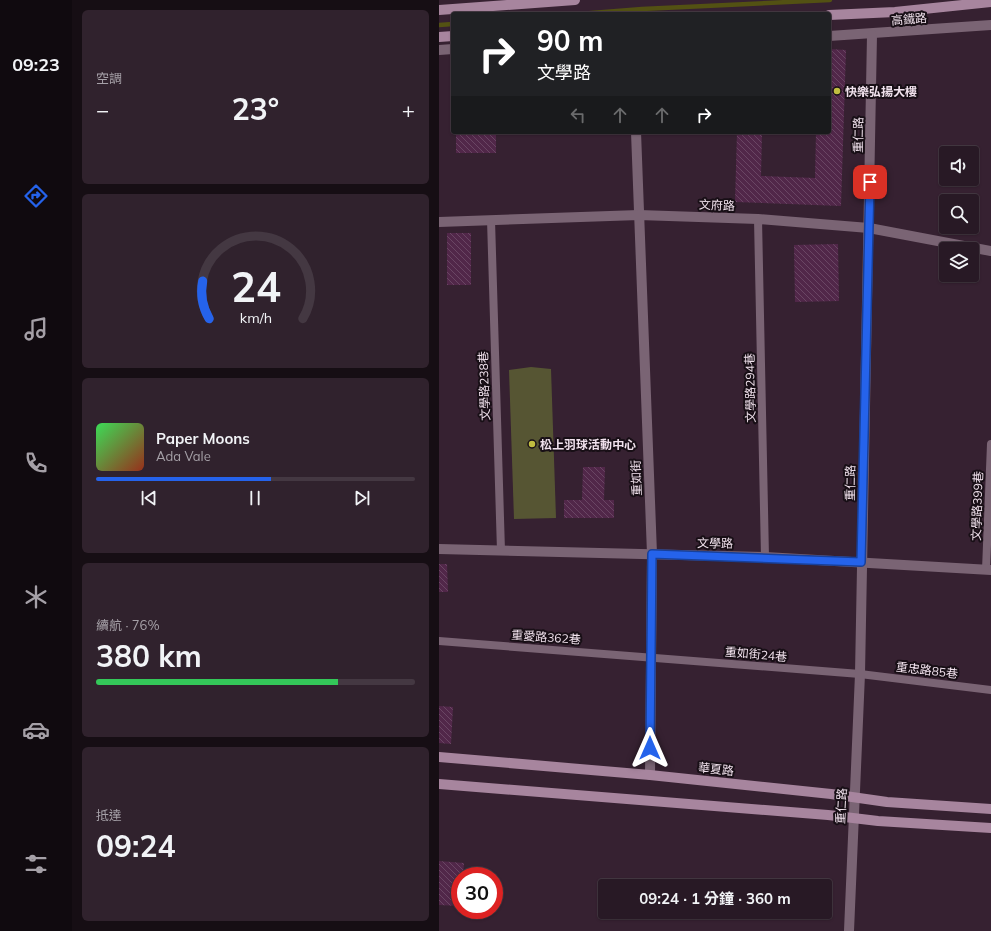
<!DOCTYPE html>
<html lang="zh-TW">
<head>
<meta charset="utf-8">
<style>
  :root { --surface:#281925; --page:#30222d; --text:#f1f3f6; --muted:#a5a0a7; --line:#443842; --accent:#2563eb }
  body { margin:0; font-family:Mulish,"Noto Sans TC",sans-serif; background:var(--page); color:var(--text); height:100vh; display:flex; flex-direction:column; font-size:15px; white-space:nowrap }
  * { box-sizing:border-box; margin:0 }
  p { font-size:13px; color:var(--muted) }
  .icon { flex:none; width:22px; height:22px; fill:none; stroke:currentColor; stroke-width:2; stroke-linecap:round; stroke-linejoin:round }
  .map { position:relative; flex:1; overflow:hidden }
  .sheet { display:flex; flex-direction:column; gap:10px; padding:10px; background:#160e14; width:367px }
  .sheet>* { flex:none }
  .guide { position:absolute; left:12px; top:12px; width:380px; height:122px; border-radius:4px; box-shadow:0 1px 3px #0004,0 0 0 1px var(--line); background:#202124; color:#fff; overflow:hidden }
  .buttons { position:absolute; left:500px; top:146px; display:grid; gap:8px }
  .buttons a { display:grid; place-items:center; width:40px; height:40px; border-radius:4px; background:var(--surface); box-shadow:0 1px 3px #0004,0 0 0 1px var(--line); font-size:20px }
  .speed { position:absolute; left:12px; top:867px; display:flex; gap:8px; font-size:20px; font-weight:700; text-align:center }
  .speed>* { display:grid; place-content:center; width:52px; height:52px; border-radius:50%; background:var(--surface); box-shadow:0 1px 3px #0004,0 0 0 1px var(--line); line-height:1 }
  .speed .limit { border:6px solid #d22; background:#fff; color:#111 }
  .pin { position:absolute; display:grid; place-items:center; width:34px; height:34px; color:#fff; margin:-17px; border-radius:8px; box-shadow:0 2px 6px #0006 }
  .me { position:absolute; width:44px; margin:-22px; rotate:0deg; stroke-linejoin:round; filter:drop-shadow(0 0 3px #0008) }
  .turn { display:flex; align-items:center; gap:14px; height:84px; padding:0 20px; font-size:18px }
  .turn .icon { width:52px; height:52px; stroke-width:2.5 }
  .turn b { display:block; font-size:28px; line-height:34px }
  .lanes { display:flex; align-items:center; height:38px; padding:0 20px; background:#0003; justify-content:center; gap:20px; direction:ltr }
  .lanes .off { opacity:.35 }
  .big { font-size:30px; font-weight:700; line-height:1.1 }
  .sheet .tile { flex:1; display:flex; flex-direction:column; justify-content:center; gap:6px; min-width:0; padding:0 14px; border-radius:6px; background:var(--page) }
  .sheet .dial { align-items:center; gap:0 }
  .dial svg { height:104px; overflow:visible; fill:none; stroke:var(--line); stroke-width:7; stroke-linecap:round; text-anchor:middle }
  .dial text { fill:var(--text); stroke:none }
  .song { display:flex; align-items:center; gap:12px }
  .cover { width:48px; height:48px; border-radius:6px; background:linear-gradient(135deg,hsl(130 70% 55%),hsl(10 70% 35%)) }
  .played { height:4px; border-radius:2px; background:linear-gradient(90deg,var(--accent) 55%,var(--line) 55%) }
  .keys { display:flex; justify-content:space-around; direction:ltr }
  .heat { display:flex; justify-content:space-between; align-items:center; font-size:22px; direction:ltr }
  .charge { height:6px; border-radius:3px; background:linear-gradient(90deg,#34c759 76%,var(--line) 0) }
  .trip { position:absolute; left:159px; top:879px; width:234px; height:40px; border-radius:4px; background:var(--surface); box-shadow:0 1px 3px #0004,0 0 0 1px var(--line); font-weight:700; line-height:40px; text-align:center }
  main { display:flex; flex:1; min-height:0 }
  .tab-bar { display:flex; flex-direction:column; width:72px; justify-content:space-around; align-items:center; background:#100a0f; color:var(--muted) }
  .tab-bar .icon { width:28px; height:28px }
  .tab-bar .active { color:var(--accent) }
  .tab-bar b { font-size:18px; color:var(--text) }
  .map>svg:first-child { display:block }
</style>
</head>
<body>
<main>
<nav class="tab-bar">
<b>09:23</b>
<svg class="icon active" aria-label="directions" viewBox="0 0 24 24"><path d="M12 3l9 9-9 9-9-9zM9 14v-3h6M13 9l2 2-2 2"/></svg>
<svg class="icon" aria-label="music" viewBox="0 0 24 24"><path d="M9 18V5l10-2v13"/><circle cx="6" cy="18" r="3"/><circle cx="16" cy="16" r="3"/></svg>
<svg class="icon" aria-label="phone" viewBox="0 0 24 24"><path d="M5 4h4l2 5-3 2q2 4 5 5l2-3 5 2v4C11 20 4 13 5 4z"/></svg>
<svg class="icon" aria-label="climate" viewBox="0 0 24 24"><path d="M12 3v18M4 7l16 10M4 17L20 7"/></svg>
<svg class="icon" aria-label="car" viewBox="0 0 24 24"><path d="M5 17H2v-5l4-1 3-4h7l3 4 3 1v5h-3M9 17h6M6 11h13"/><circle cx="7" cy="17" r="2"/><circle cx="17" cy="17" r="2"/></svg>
<svg class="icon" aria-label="filters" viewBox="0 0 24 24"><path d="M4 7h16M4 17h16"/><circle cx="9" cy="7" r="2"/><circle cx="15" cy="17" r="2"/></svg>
</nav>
<section class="sheet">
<div class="tile"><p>空調</p>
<div class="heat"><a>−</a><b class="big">23°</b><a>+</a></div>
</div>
<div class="tile dial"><svg viewBox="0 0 100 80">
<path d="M14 69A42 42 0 1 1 86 69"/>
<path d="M14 69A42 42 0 0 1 9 40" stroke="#2563eb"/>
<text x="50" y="56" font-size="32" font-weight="700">24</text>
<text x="50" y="72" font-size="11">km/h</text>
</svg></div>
<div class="tile">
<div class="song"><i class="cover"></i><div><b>Paper Moons</b><p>Ada Vale</p></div></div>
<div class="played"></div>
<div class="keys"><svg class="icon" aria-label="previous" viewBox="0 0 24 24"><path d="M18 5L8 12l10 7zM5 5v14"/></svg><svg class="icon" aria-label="pause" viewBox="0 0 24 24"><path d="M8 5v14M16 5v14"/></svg><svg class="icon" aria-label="next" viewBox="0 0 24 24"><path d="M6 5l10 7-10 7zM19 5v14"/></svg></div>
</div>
<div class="tile"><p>續航 · 76%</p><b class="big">380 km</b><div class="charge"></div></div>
<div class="tile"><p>抵達</p><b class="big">09:24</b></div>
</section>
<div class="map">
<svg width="552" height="931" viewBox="0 0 552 931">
  <defs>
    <pattern id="building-back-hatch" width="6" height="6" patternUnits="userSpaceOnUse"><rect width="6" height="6" fill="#512749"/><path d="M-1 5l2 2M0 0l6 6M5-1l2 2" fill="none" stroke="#6a4664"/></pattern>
  </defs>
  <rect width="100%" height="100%" fill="#362131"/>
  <polygon fill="#565533" points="92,367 112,369 117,518 75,519 70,370"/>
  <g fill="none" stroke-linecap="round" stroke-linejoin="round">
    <g stroke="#535113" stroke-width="4.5">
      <polyline points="140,14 203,9 391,0"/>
      <polyline points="0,25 14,24"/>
    </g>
  </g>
  <g fill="url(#building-back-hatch)">
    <polygon points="390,49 407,50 402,206 296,202 298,132 323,132 322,176 376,178 377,132 390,132"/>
    <rect x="17" y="132" width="40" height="21"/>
    <rect x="8" y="233" width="24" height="52"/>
    <polygon points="399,244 400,301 356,302 355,245"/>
    <polygon points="144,467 166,467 165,500 175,500 175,518 125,518 125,500 143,500"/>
    <polygon points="0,564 8,564 9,592 0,592"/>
    <polygon points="0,706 14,707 12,744 0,743"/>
    <polygon points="0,861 25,863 24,876 21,876 21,906 0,905"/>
  </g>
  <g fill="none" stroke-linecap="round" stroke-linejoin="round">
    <g stroke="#7a6474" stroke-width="8">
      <polyline points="319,219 326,557"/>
      <polyline points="52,220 62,551"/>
      <polyline points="547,570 552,444"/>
      <polyline points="0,641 421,674 552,690"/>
    </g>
    <g stroke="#7a6474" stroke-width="10">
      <polyline points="390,36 552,25"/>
      <polyline points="0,50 14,49"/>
      <polyline points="197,132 213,554 211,775"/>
      <polyline points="0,222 200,215 319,219 430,228 552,251"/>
      <polyline points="0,549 326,557 552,570"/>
      <polyline points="410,931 421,674 433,35"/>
    </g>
    <g stroke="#a7859e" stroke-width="10">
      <polyline points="0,10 136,0"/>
      <polyline points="390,15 456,12 552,2"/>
      <polyline points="0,37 14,36"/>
      <polyline points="0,757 211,775 392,794 448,802 552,809"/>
      <polyline points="0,784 389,815 439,821 552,828"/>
    </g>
  </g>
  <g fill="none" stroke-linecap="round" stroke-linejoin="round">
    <g stroke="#184099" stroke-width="10">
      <polyline id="route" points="211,748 213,554 422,562 431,182"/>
    </g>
    <use href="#route" stroke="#2563eb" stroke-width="7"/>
  </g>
  <g fill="#c1bd40" stroke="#180f16" stroke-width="1.5">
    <circle cx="398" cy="91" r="4"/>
    <circle cx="93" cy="444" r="4"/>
  </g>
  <g text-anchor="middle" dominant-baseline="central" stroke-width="4" stroke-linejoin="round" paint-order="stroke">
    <g font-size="12" fill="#f1e2ed" stroke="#180f16">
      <text transform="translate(470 19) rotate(-5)">高鐵路</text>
      <text transform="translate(419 135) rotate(-89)">重仁路</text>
      <text transform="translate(278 205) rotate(2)">文府路</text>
      <text transform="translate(45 386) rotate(-92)">文學路238巷</text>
      <text transform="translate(311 388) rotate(-91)">文學路294巷</text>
      <text transform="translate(197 478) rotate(-92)">重如街</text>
      <text transform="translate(411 483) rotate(-89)">重仁路</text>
      <text transform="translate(538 506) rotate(-88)">文學路399巷</text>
      <text transform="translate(276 543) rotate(1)">文學路</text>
      <text transform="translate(107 637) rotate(4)">重愛路362巷</text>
      <text transform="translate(317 654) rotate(5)">重如街24巷</text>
      <text transform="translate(488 670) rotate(7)">重忠路85巷</text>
      <text transform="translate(277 769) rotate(6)">華夏路</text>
      <text transform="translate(402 806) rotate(-87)">重仁路</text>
    </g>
    <g font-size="12" font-weight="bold" fill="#f1e2ed" stroke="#180f16" text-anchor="start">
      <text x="406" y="91">快樂弘揚大樓</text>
      <text x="101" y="444">松上羽球活動中心</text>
    </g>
  </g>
</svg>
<div class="buttons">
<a><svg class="icon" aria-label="sound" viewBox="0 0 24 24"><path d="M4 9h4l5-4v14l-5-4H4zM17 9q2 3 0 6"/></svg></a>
<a><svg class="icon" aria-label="search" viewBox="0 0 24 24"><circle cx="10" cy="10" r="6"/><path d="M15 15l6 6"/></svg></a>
<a><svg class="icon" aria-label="layers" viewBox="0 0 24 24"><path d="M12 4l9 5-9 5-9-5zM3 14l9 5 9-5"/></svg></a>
</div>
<div class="speed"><div class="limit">30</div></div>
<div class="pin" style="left:431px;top:182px;background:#d93025"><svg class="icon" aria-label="arrive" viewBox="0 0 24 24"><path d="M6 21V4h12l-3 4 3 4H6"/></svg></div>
<svg class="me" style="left:211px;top:748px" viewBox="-20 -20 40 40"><path d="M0-17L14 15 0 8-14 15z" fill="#2563eb" stroke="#fff" stroke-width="4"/></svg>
<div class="trip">09:24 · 1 分鐘 · 360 m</div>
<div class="guide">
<div class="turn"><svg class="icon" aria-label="right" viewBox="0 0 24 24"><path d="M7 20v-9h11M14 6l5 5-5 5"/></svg><div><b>90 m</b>文學路</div></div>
<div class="lanes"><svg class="icon off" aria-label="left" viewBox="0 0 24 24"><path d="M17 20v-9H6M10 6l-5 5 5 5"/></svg><svg class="icon off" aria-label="ahead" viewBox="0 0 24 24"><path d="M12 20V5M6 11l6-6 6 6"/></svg><svg class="icon off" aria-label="ahead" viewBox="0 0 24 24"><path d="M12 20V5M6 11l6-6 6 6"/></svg><svg class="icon" aria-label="right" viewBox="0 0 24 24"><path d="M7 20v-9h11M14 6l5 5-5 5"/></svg></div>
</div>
</div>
</main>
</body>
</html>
